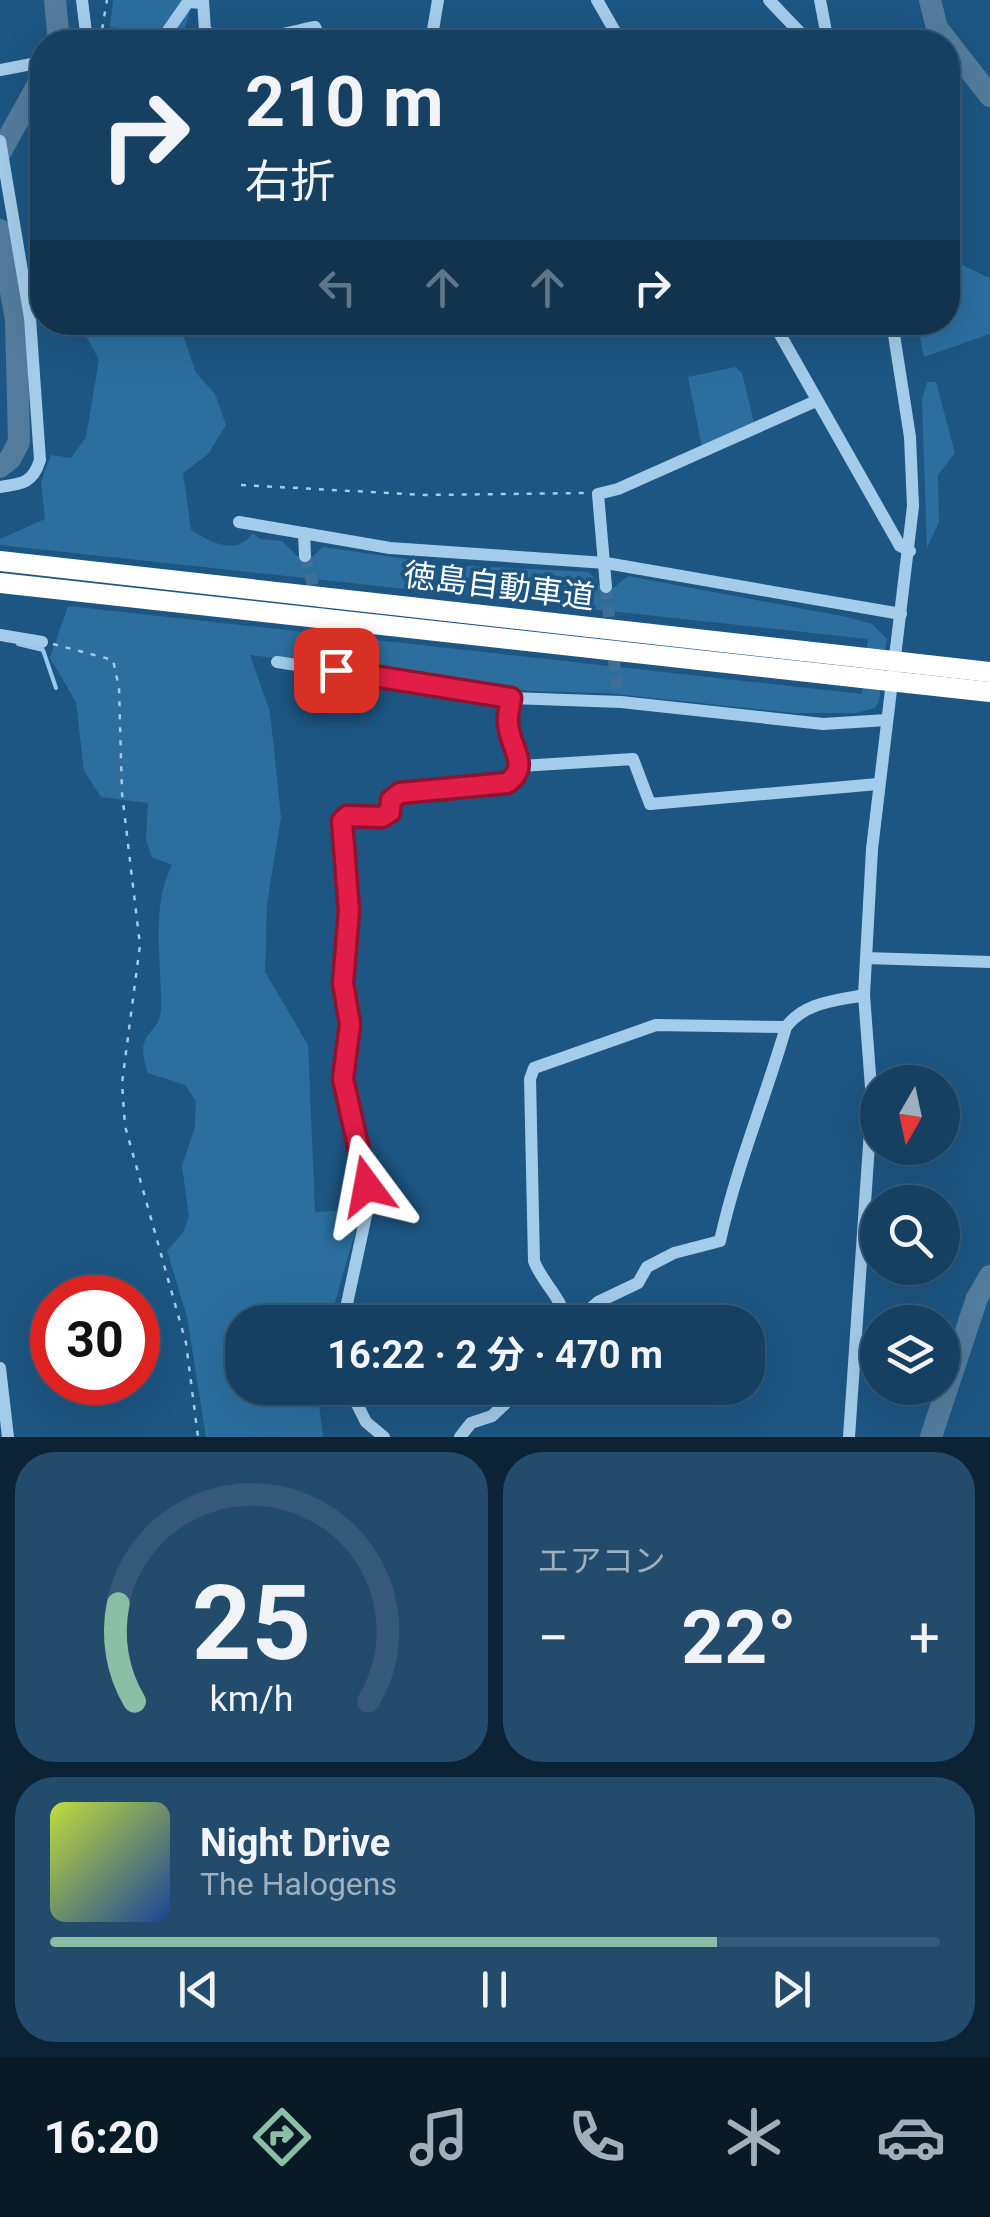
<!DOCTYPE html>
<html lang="ja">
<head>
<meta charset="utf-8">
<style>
  :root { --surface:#164062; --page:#234b6b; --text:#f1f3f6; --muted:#9eafbe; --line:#355977; --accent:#8abfa5 }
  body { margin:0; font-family:Roboto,"Noto Sans JP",sans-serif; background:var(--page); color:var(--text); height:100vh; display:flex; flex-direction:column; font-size:38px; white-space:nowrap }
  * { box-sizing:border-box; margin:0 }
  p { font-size:32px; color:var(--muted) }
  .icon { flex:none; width:55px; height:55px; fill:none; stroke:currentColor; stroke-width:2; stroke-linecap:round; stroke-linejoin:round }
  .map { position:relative; height:1437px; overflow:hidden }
  .panel { display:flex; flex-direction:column; gap:15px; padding:15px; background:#0c2336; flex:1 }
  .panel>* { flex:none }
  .banner { position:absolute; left:30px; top:30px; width:930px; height:305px; border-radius:40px; box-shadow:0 10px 40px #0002,0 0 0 2px var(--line); background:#164062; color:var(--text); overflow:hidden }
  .needle { width:65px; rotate:189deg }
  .tools { position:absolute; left:860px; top:1065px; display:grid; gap:20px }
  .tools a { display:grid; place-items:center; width:100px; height:100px; border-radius:50%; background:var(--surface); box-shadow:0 10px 40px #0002,0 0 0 2px var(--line); font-size:50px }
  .speed { position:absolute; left:30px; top:1275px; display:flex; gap:20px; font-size:50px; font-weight:700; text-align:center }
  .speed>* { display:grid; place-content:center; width:130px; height:130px; border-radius:50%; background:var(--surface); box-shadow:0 10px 40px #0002,0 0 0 2px var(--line); line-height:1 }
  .speed .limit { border:15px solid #d22; background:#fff; color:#111 }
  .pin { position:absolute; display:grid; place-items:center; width:85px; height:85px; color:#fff; margin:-42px; border-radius:20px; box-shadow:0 5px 15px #0006 }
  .me { position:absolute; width:110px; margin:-55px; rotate:347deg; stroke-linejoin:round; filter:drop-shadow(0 0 8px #0008) }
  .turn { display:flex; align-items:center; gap:35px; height:210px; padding:0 50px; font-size:45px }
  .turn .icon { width:130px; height:130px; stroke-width:2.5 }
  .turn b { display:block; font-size:70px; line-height:85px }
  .lanes { display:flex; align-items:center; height:95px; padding:0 50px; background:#0003; justify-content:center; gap:50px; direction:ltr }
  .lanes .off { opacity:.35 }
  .big { font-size:75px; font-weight:700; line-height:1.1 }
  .panel .widget { flex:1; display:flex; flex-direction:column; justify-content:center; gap:15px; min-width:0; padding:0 35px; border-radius:40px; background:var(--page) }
  .panel .dial { align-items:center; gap:0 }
  .dial svg { height:260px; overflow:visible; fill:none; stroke:var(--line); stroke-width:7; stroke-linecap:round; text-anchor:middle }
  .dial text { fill:var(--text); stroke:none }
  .song { display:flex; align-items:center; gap:30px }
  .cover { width:120px; height:120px; border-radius:15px; background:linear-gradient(135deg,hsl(70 70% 55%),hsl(220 70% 35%)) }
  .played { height:10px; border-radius:5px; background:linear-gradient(90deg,var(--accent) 75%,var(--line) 75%) }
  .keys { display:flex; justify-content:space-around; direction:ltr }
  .heat { display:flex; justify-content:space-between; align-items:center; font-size:55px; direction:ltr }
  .panel .tiles { flex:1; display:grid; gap:15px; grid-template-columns:1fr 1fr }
  .widget:last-child { grid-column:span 2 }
  .trip { position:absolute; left:225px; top:1305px; width:540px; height:100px; border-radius:40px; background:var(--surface); box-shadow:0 10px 40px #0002,0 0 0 2px var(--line); font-weight:700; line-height:100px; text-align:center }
  .tabs { display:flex; height:160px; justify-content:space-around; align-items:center; background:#091a27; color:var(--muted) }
  .tabs .icon { width:70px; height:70px }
  .tabs .active { color:var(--accent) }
  .tabs b { font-size:45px; color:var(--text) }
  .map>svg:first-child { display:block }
</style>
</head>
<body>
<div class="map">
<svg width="990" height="1437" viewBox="0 0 990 1437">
  <rect width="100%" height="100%" fill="#1d5683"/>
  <g fill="#2c6f9f">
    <polygon points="113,0 193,0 181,42 118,42 119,28 110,27"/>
    <polygon points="948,226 962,265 990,278 990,334 924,357 917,323 948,322"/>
    <path d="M79 323H137L139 332 157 336 181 329 196 373 215 394 226 425 208 454 183 473 191 530C211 543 237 556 253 533L260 539 282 541 297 556 311 558 323 547 448 565 589 572 602 589 611 590 628 576 847 617 872 624 887 639 879 701 875 708 856 713H794L606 693 531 691 250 655 270 712 281 817 267 904 265 972 308 1045 315 1212 337 1211 338 1229H356L331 1316H312V1322H242V1388H317L323 1437H206L187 1317 167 1251 183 1233 189 1216 182 1166 195 1127 196 1101 185 1085 148 1073C132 1029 161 1036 161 1008 162 962 150 907 172 865L152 857 146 840 148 803 101 797 84 771 76 702 50 658 68 606 862 694 868 639 0 545V539L45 519 41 481 51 455 71 458 86 437 99 360Z"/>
    <polygon points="735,367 742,373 754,423 702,447 688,377"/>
    <polygon points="927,382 936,382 955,453 938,475 939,522 927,548 922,400"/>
  </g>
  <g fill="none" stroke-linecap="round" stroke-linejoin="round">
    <polyline stroke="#96c8ec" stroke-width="4" points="18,644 43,650 56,688"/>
    <g stroke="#537c9c" stroke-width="22">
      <polyline points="55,0 59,42"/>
      <polyline points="930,0 937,28 990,96"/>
      <polyline points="0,153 42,77"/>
      <polyline points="0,230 16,320 19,442 10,459 0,467"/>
      <polyline points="931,1437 977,1298 990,1276"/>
    </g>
    <g stroke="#3f6f96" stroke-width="12" stroke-dasharray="12 6" stroke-linecap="butt">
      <polyline points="305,556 330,647"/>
      <polyline points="606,587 617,688"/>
    </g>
    <g stroke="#a3ccea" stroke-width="2.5" stroke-dasharray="5 8" stroke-linecap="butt">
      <polyline points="100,42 107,0"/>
      <polyline points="241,485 425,495 586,493"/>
      <polyline points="53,644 113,660 119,688 122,793 140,945 122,1083 125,1126 186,1343 198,1437"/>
    </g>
    <g stroke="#a3ccea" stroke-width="12">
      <path d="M203 0 205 31C238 50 279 34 315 27L322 42"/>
      <polyline points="597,0 621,42"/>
      <polyline points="769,0 809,42"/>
      <polyline points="820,0 828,42"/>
      <polyline points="81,42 86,33 82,0"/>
      <polyline points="160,42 188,2 203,3"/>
      <polyline points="431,42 438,0"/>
      <polyline points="0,70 42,62"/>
      <path d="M0 141 30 318 40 460C33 483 22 484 0 487"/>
      <polyline points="773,322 900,546 910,551"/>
      <polyline points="239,522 390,548 606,563 901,614"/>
      <polyline points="304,533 305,556"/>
      <polyline points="606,587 598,494 618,489 816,401"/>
      <polyline points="0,635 42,642"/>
      <polyline points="330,647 336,671"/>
      <polyline points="277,662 511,698 621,702 823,724 887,720"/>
      <polyline points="511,698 508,725 521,766 633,759 650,804 878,784"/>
      <polyline points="866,958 990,962"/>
      <polyline points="343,1322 367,1211 367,1186 343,1079 350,1023 343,983 349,911 342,821 347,816 382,817 390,813 391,800 400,793 507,783 521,766"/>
      <path d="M565 1322C564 1299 542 1283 534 1261L530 1079 534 1068 656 1025 786 1027"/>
      <path d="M575 1322 598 1302 638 1283 647 1267 674 1253 720 1241C736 1168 765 1099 786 1027 805 1002 835 1001 864 995"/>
      <polyline points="0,1368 8,1437"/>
      <polyline points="349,1388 366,1422 384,1437"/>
      <polyline points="460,1437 471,1423 492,1416 522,1388"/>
      <polyline points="849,1437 872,1101 864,995 872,849 913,506 910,437 892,322"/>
    </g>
    <g stroke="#fff" stroke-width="20">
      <polyline points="0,561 866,658"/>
      <polyline points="0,583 862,678"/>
    </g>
    <g stroke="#fff" stroke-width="20">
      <polyline points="866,658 990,672"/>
      <polyline points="862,678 990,692"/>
    </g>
  </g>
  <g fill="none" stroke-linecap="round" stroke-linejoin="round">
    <g stroke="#92132f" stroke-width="25">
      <path id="route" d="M336 670 511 698C510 706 507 715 508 723 509 748 532 765 507 783L400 793 391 800 390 812 382 817 347 816 342 821 349 911 343 983 350 1024 343 1079 367 1186"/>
    </g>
    <use href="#route" stroke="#e11d48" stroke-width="18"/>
  </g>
  <g text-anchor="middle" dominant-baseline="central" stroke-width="8" stroke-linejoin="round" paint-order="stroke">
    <g font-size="32" fill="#fff" stroke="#1d5683">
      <text transform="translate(499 586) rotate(7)">徳島自動車道</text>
    </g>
  </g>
</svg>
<div class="tools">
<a><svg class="needle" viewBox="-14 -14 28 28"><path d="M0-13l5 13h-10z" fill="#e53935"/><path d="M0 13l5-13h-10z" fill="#9eafbe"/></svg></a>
<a><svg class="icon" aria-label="search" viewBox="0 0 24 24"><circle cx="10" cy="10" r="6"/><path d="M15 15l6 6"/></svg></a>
<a><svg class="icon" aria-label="layers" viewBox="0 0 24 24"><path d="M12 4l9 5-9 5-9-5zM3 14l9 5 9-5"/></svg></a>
</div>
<div class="speed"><div class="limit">30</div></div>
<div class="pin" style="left:336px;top:670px;background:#d93025"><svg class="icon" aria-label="arrive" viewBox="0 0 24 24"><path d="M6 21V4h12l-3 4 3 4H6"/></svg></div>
<svg class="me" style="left:367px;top:1186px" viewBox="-20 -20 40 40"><path d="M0-17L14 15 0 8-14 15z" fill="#e11d48" stroke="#fff" stroke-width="4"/></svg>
<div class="trip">16:22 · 2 分 · 470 m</div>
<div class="banner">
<div class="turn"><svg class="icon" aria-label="right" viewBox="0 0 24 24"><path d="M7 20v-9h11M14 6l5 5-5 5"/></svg><div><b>210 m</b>右折</div></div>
<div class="lanes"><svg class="icon off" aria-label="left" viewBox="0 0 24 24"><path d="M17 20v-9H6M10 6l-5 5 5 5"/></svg><svg class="icon off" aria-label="ahead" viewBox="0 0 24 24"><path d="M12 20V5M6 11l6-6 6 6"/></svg><svg class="icon off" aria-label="ahead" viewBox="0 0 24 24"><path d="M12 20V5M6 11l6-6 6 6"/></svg><svg class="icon" aria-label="right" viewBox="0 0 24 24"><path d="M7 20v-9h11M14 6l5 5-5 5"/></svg></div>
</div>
</div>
<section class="panel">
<div class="tiles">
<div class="widget dial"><svg viewBox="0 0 100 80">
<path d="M14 69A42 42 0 1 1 86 69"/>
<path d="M14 69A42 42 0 0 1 9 39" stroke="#8abfa5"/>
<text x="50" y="56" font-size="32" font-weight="700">25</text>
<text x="50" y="72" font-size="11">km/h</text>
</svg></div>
<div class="widget"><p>エアコン</p>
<div class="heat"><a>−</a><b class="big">22°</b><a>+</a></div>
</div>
<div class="widget">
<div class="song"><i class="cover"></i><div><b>Night Drive</b><p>The Halogens</p></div></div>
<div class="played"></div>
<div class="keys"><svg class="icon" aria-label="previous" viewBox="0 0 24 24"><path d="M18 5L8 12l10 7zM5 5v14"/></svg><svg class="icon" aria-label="pause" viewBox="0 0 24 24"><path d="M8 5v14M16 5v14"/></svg><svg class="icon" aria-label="next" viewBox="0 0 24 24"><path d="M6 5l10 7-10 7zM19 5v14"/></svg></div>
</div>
</div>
</section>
<nav class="tabs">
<b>16:20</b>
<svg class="icon active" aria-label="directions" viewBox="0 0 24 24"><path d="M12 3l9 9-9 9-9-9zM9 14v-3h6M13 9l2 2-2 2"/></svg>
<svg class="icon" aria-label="music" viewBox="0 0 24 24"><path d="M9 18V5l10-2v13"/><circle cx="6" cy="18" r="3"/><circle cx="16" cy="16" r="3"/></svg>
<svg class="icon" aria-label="phone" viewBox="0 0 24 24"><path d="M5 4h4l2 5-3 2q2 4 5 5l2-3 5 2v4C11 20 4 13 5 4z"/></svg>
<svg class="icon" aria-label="climate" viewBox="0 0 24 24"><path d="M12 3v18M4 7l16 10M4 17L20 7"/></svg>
<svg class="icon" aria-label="car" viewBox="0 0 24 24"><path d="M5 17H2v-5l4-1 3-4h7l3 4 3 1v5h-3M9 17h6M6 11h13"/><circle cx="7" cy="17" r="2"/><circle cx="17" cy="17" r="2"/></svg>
</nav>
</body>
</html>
